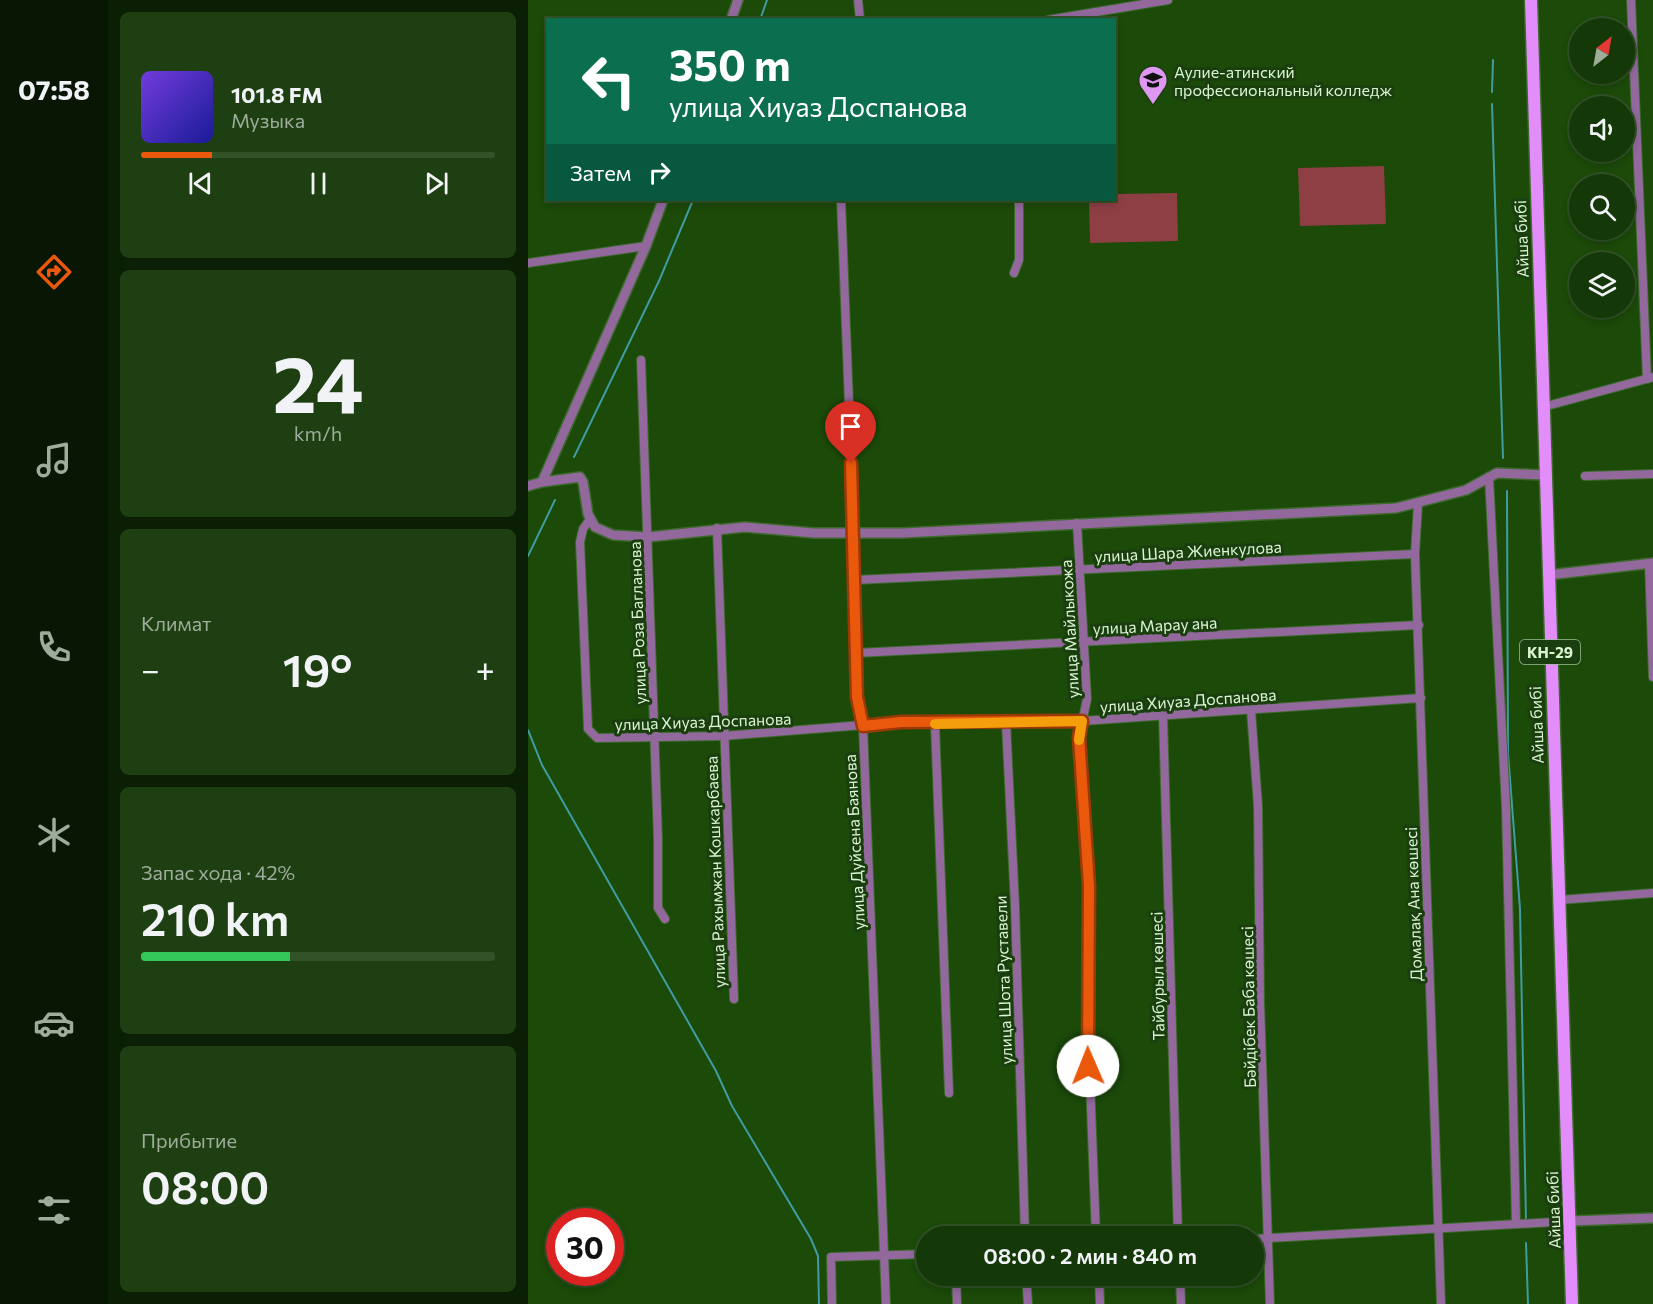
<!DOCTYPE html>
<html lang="ru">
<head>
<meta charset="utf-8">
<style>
  :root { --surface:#143807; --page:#1d3f11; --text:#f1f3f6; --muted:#9dac9b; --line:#335228; --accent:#ea580c }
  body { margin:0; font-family:Commissioner,sans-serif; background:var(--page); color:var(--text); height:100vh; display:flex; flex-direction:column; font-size:22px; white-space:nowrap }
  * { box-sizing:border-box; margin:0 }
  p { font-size:20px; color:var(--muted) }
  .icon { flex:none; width:33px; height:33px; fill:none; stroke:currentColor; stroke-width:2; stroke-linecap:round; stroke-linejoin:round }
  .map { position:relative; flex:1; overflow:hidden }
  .side { display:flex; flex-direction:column; gap:12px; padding:12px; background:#0b1f04; width:420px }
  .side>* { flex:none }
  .banner { position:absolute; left:18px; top:18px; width:570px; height:183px; border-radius:0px; box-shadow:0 3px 9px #0003,0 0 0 2px var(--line); background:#0b6e4f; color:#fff; overflow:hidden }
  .needle { width:39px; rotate:31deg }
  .fabs { position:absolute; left:1041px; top:18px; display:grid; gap:12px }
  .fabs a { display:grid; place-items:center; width:66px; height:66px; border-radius:50%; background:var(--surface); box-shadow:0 3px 9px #0003,0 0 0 2px var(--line); font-size:30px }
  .speed { position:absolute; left:18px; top:1208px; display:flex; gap:12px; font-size:30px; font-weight:700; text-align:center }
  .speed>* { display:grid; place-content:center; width:78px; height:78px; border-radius:50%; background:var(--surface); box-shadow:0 3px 9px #0003,0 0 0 2px var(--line); line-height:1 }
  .speed .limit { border:9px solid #d22; background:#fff; color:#111 }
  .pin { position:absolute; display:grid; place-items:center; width:51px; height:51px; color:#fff; margin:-62px -26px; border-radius:50% 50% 50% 0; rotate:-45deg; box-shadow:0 0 6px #0007 }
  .pin .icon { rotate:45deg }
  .me { position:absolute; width:66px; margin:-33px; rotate:359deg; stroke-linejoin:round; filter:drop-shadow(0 0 4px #0008) }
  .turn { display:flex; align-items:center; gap:21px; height:126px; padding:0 24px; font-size:27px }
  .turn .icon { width:78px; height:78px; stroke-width:2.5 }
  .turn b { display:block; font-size:42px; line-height:51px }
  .then { display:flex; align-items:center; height:57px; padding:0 24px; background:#0003; gap:12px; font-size:22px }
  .big { font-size:45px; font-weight:600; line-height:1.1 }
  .side .card { flex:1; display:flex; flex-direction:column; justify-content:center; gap:9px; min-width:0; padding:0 21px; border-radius:9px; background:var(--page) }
  .side .dial { align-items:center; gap:0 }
  .dial b { font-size:78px; line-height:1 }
  .song { display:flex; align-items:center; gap:18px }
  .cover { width:72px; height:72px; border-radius:9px; background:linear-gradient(135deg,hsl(260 70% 55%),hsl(240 70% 35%)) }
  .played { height:6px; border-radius:3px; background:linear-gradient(90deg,var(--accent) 20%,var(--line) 20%) }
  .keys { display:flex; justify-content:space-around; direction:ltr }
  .heat { display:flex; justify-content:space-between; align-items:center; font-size:33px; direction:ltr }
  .charge { height:9px; border-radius:4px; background:linear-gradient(90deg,#34c759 42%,var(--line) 0) }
  .trip { position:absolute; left:388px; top:1226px; width:348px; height:60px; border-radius:30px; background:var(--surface); box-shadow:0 3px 9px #0003,0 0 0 2px var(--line); font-weight:600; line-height:60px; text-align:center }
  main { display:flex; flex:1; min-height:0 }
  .dock { display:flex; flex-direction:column; width:108px; justify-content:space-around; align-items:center; background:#081603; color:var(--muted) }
  .dock .icon { width:42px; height:42px }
  .dock .selected { color:var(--accent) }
  .dock b { font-size:27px; color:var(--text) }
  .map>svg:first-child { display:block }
</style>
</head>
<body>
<main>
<nav class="dock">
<b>07:58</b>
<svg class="icon selected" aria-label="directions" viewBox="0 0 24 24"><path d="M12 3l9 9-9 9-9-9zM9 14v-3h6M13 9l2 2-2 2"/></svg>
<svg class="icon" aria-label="music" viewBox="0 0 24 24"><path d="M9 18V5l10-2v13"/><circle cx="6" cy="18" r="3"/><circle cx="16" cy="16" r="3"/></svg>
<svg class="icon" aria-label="phone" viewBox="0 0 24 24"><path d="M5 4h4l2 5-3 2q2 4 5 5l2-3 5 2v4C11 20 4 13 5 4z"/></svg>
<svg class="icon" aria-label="climate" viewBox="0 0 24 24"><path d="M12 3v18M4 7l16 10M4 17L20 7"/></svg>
<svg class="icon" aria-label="car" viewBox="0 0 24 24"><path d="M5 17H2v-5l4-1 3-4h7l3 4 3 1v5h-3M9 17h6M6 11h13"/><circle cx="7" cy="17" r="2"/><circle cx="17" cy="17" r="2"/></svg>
<svg class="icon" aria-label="filters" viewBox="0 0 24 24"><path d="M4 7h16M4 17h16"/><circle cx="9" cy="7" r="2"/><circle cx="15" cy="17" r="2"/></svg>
</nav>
<section class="side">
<div class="card">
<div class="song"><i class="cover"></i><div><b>101.8 FM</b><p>Музыка</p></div></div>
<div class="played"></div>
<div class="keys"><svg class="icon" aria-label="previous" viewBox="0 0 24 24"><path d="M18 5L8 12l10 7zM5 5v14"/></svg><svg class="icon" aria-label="pause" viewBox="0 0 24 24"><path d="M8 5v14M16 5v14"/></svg><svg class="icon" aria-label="next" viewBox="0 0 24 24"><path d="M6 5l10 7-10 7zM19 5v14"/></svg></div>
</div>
<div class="card dial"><b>24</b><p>km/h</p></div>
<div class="card"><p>Климат</p>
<div class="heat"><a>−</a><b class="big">19°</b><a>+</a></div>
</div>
<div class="card"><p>Запас хода · 42%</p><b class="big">210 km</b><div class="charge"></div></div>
<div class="card"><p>Прибытие</p><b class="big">08:00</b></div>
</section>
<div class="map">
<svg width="1125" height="1304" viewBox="0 0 1125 1304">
  <rect width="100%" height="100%" fill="#1b4a09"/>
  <g fill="#8d3f43">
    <polygon points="856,166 858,224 772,226 770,168"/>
    <polygon points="649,193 650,241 562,243 561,200 586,200 587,194"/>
  </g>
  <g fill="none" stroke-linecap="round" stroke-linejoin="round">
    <g stroke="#409ca0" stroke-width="2">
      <polyline points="232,20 239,0"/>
      <polyline points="964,92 965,60"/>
      <polyline points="964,104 975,458"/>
      <polyline points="46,457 131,281 165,200"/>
      <polyline points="979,491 980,753 992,909 998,1221"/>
      <polyline points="0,556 27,500"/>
      <polyline points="0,730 14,765 188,1071 204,1106 283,1239 290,1256 291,1304"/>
      <polyline points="998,1243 1000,1304"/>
    </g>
    <g stroke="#3d692d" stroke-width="10">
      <g id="minor">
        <polyline points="330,0 332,20"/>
        <polyline points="1103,0 1119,379"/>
        <polyline points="520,20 640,0"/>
        <polyline points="313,200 326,532 329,697 335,726 358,1304"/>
        <polyline points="0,263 118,246"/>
        <polyline points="486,273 491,260 491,200"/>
        <polyline points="113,360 130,839 130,908 137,919"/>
        <polyline points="1015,407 1125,377"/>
        <polyline points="1057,476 1125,474"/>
        <polyline points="961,477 978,808 988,1223"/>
        <polyline points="890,504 887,554 913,1304"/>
        <polyline points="62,519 55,529 52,542 60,729 69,738 195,736 373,722 554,721 893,698"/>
        <polyline points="549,523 559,699 551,737 561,886 559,1005 568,1236"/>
        <polyline points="189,528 206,999"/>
        <polyline points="1121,563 1125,677"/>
        <polyline points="326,580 887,554"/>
        <polyline points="328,653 891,625"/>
        <polyline points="723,710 730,806 732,1003 742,1304"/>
        <polyline points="635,716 650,1236"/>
        <polyline points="478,722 487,906 497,1236"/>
        <polyline points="407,724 421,1093"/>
        <polyline points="1031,900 1125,893"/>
        <polyline points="726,1239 1043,1221"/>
        <polyline points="428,1275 429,1304"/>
        <polyline points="498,1275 500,1304"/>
        <polyline points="571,1275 572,1304"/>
        <polyline points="652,1275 653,1304"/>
        <polyline points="304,1304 303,1257 399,1254"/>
      </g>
    </g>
    <g stroke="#3d692d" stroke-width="12">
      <g id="tertiary">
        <polyline points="203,20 210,0"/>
        <polyline points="14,482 52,477 55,482 60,514 67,527 85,535 120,537 217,527 286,533 375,533 868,508 938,490 969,473 1017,475"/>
        <polyline points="0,486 14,482 118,246 135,200"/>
        <polyline points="1020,575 1125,563"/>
        <polyline points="1043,1221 1125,1218"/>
      </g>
    </g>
    <g stroke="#3d692d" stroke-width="15">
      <polyline id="primary" points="1003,0 1044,1304"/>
    </g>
    <use href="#minor" stroke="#92689d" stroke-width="8"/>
    <use href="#tertiary" stroke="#92689d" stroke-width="9"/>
    <use href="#primary" stroke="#e38dfa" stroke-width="12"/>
  </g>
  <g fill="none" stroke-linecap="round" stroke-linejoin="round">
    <g stroke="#983908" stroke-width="15">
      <polyline id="route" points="323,463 329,697 335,726 373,722 554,721 551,737 561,886 560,1066"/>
    </g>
    <use href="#route" stroke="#ea580c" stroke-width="10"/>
    <polyline stroke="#f59e0b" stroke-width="10" points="407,724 554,721 551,740"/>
  </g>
  <defs>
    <g id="university-pin" transform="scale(1.5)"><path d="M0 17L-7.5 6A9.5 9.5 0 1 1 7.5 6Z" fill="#df98f1" stroke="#1a3e0e"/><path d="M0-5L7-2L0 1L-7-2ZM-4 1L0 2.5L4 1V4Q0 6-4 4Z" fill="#111"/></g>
  </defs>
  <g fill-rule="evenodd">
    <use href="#university-pin" x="625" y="80"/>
  </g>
  <g text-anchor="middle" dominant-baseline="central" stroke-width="6" stroke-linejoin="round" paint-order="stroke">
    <rect fill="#1a3e0e" stroke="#a0be98" stroke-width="1.5" x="992" y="640" width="60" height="24" rx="4.5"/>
    <g font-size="15" font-weight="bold" fill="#daf5d3">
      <text x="1022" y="652">КН-29</text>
    </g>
    <g font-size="16" fill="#daf5d3" stroke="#1a3e0e" text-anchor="start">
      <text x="646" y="71">Аулие-атинский<tspan x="646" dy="18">профессиональный колледж</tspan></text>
    </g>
    <g font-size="16" fill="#daf5d3" stroke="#1a3e0e">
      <text transform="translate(993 239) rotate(-92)">Айша бибі</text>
      <text transform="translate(660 551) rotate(-3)">улица Шара Жиенкулова</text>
      <text transform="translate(109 623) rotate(-92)">улица Роза Багланова</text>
      <text transform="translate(627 625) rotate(-3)">улица Марау ана</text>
      <text transform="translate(541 629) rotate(-93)">улица Майлыкожа</text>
      <text transform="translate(660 700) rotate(-4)">улица Хиуаз Доспанова</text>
      <text transform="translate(175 721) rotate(-2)">улица Хиуаз Доспанова</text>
      <text transform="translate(1008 725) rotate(-92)">Айша бибі</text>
      <text transform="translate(326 842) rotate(-93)">улица Дуйсена Баянова</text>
      <text transform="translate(187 872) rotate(-92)">улица Рахымжан Кошкарбаева</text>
      <text transform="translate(885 904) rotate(-92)">Домалақ Ана көшесі</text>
      <text transform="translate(629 976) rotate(-91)">Тайбурыл көшесі</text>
      <text transform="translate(475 980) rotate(-92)">улица Шота Руставели</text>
      <text transform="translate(720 1007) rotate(-91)">Бәйдібек Баба көшесі</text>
      <text transform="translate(1025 1210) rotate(-92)">Айша бибі</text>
    </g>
  </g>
</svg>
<div class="fabs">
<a><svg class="needle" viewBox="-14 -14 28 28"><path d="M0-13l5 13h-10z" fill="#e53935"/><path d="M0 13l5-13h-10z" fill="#9dac9b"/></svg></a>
<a><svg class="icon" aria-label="sound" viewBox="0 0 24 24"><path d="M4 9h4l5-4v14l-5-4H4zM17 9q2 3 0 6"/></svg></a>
<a><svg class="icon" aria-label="search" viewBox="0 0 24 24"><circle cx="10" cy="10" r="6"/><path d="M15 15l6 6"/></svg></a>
<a><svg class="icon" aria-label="layers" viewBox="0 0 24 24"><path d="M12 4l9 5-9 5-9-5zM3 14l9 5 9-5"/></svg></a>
</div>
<div class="speed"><div class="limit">30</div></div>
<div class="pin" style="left:323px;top:463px;background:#d93025"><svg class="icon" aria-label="arrive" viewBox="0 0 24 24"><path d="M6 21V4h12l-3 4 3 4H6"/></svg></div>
<svg class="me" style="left:560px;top:1066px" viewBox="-20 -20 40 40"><circle r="19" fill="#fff"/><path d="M0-13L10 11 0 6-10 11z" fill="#ea580c"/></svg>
<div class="trip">08:00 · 2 мин · 840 m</div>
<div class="banner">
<div class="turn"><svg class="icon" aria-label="left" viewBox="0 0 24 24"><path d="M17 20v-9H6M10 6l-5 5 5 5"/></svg><div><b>350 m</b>улица Хиуаз Доспанова</div></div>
<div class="then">Затем<svg class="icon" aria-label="right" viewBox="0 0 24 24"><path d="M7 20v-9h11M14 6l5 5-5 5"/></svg></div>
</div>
</div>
</main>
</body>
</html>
